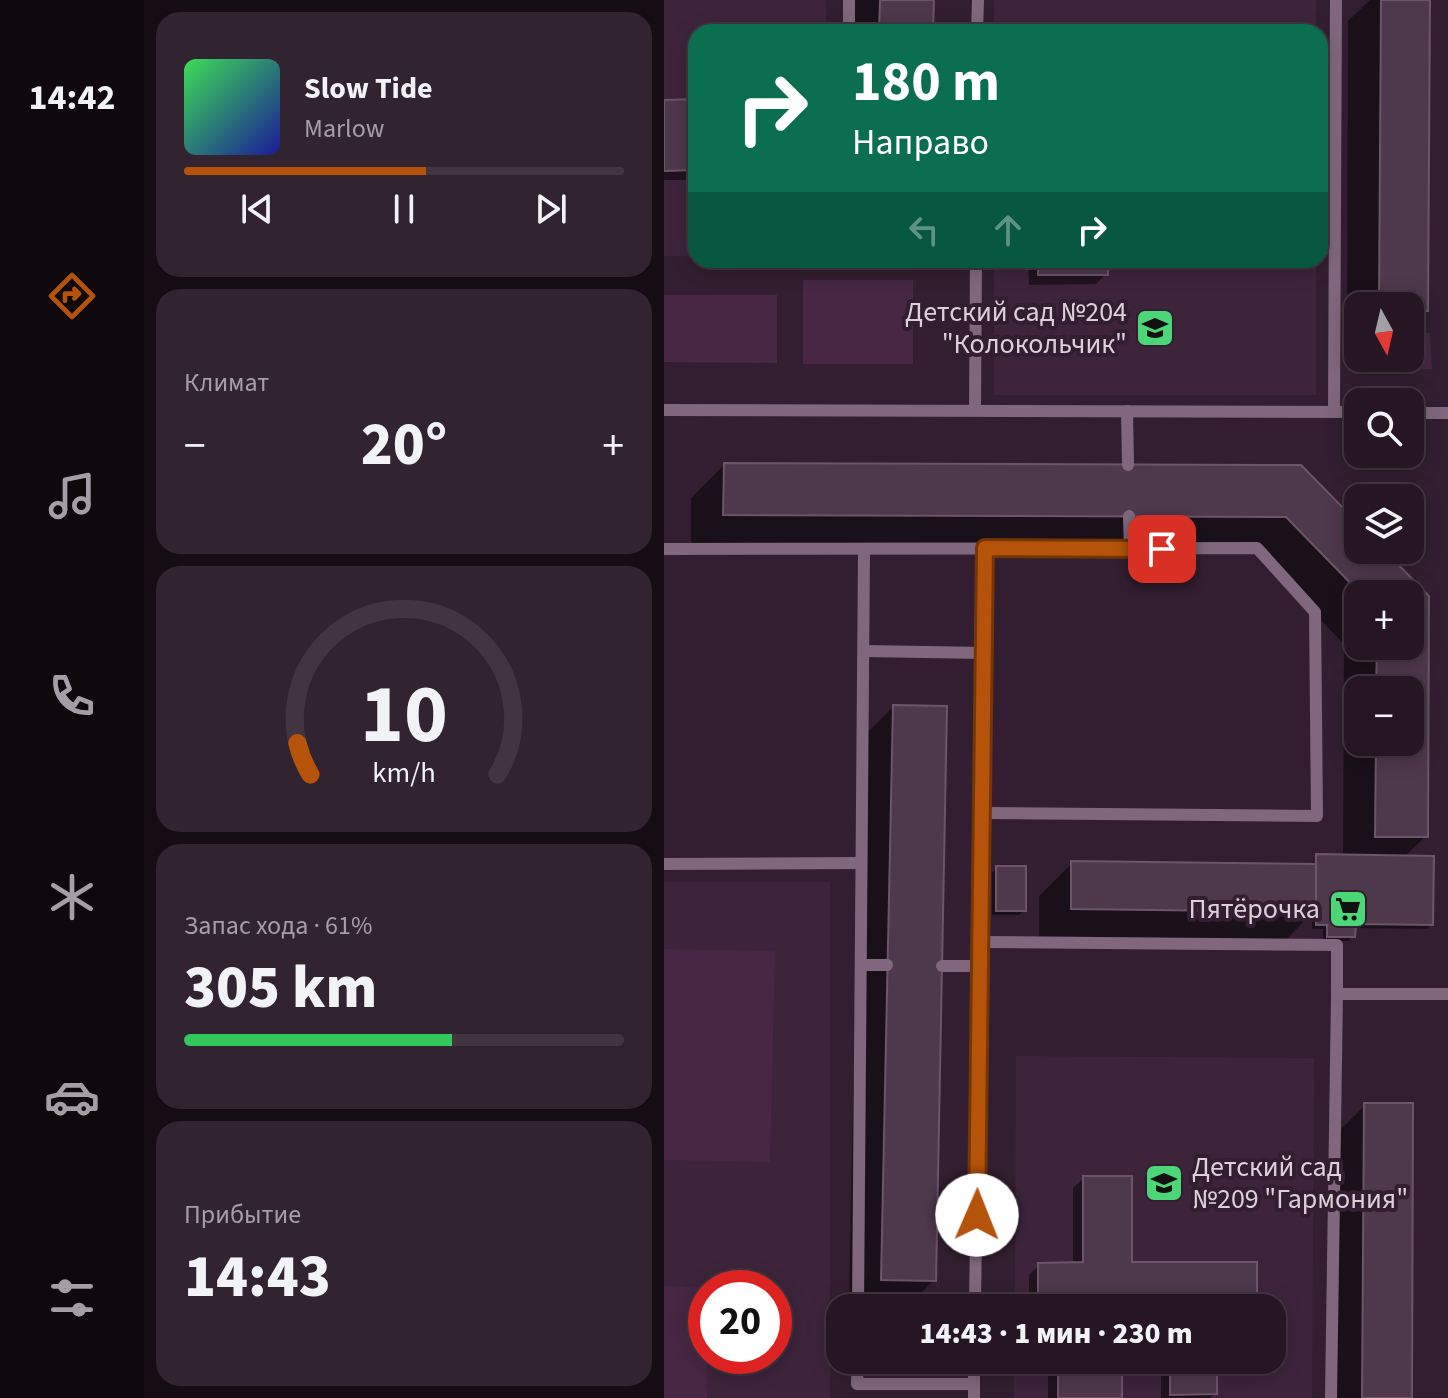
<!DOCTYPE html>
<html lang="ru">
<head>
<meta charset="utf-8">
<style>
  :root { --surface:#261624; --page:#322331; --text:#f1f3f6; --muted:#a49fa6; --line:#423541; --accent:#b45309 }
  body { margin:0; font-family:"Source Sans 3",sans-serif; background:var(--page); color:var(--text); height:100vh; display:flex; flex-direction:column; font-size:30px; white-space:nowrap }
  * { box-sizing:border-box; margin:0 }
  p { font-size:26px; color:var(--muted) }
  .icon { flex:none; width:44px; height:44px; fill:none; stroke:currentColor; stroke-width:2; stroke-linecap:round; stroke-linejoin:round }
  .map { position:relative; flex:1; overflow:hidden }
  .sheet { display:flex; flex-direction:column; gap:12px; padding:12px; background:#150c14; width:520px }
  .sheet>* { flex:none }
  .banner { position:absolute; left:24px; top:24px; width:640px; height:244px; border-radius:24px; box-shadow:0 4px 20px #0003,0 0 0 2px var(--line); background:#0b6e4f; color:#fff; overflow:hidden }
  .needle { width:52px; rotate:172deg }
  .buttons { position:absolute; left:680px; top:292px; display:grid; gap:16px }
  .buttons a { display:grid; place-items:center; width:80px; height:80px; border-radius:16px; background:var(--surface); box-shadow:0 4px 20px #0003,0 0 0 2px var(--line); font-size:40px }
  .speed { position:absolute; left:24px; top:1270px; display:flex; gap:16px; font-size:40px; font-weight:700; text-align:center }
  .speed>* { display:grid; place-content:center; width:104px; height:104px; border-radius:50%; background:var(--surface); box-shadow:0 4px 20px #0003,0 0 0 2px var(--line); line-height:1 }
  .speed .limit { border:12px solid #d22; background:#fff; color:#111 }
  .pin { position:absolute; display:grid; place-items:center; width:68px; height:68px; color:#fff; margin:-34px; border-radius:16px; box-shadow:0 4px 12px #0006 }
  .me { position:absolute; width:88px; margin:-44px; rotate:1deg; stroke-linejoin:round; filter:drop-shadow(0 0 6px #0008) }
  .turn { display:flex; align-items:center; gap:28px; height:168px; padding:0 32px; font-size:36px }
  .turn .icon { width:104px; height:104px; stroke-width:2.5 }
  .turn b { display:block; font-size:56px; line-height:68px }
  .lanes { display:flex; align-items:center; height:76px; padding:0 32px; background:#0003; justify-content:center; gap:40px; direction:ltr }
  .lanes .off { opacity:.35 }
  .big { font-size:60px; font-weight:800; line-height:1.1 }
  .sheet .widget { flex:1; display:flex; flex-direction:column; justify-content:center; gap:12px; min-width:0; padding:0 28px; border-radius:24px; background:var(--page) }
  .sheet .dial { align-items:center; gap:0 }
  .dial svg { height:208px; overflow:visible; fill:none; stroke:var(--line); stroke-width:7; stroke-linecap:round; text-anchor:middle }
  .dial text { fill:var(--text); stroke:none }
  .song { display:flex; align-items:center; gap:24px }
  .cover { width:96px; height:96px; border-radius:12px; background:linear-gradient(135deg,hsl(130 70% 55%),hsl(240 70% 35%)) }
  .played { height:8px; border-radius:4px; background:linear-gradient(90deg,var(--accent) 55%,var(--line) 55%) }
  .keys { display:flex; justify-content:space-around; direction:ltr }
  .heat { display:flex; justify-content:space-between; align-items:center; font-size:44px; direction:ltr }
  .charge { height:12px; border-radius:6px; background:linear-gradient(90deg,#34c759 61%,var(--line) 0) }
  .trip { position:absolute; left:162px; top:1294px; width:460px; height:80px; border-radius:24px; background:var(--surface); box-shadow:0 4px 20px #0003,0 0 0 2px var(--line); font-weight:800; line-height:80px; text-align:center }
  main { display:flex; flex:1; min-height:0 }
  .dock { display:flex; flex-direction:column; width:144px; justify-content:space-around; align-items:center; background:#0f090e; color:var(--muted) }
  .dock .icon { width:56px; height:56px }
  .dock .on { color:var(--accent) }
  .dock b { font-size:36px; color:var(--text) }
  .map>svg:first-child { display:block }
</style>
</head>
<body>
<main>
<nav class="dock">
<b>14:42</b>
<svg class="icon on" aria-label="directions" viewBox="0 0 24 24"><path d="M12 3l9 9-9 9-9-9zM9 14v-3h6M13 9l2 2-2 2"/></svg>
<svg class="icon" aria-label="music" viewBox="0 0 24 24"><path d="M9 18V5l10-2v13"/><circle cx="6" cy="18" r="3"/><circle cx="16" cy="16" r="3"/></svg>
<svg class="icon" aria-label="phone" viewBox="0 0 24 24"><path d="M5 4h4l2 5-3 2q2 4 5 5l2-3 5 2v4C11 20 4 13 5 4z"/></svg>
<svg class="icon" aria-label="climate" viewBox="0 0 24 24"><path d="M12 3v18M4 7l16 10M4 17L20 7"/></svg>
<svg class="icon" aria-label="car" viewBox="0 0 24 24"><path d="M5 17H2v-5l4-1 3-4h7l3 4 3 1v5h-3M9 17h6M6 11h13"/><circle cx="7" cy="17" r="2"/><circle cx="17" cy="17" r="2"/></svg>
<svg class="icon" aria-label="filters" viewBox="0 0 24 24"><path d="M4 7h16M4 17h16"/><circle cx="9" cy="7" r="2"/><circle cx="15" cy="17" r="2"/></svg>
</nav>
<section class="sheet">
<div class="widget">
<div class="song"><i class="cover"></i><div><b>Slow Tide</b><p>Marlow</p></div></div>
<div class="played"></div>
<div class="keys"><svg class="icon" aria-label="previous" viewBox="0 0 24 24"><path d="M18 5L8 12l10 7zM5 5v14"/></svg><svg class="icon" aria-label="pause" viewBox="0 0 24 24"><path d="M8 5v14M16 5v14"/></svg><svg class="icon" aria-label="next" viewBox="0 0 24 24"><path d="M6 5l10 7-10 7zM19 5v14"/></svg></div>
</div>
<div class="widget"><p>Климат</p>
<div class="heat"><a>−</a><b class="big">20°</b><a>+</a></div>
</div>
<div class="widget dial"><svg viewBox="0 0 100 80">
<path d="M14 69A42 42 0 1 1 86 69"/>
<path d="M14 69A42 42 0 0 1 9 57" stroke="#b45309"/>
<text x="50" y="56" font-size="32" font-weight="700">10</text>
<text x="50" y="72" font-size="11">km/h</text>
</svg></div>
<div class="widget"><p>Запас хода · 61%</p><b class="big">305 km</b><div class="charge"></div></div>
<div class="widget"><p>Прибытие</p><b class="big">14:43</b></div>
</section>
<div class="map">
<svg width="784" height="1398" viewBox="0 0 784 1398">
  <rect width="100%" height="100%" fill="#321e30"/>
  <g fill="#3d243b" fill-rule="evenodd">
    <polygon points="0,0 162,0 162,32 32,32 32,256 0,256"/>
    <rect x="330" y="0" width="322" height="32"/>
    <rect x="330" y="260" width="322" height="135"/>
    <path d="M0 882H166V1398H0ZM42 1288H110V1356H42Z"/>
    <polygon points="352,1056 650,1058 648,1398 350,1398 350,1360 608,1360 608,1308 351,1308"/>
  </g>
  <g fill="#472744">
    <rect x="139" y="280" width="110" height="84"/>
    <polygon points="0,295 113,295 113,363 0,362"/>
    <polygon points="746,333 766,333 768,369 703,373 703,358 746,358"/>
    <polygon points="0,949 111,951 106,1162 0,1160"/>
    <polygon points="0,1286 35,1287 42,1292 43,1398 0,1398"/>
  </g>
  <g fill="#0007" fill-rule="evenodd">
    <polygon points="184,0 268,0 267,32 184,32"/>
    <polygon points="706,0 764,0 762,310 746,326 746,306 694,306 694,343 683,343 684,21"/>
    <polygon points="32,101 32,171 24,180 0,180 0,102"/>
    <polygon points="364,260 442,260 442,274 432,284 365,285"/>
    <polygon points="477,260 536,260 527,269 477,269"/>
    <path d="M60 465 636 467 694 526V550H717L763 596 762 836 740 857 767 924 763 929 690 928 685 941H659V929H648V913L617 945 375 941V896L408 863 649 866 650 859V866L679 857 680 644 588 550 27 547V498ZM694 594H746V646H694ZM694 690H746V742H694Z"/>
    <polygon points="229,707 270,1280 242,1308 185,1308 196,740"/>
    <polygon points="333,868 360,910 355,915 328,915 328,873"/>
    <polygon points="701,1105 746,1398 666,1398 668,1138"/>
    <polygon points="420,1178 466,1264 591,1308 365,1308 365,1275 375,1265 409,1264 409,1188"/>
    <rect x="384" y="1360" width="72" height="38"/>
    <polygon points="497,1360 551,1360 551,1393 546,1398 497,1398"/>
  </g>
  <g fill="#4e384c" stroke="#6c5469" stroke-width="2">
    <polygon points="216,0 270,0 269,32 215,32"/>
    <polygon points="717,0 766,0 764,311 746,311 746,306 715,306"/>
    <polygon points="32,99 32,170 0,171 0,100"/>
    <rect x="374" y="260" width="70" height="15"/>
    <polygon points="60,463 637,465 694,523 694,550 720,550 765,596 764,837 711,837 712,742 746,742 746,690 712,690 713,646 746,646 746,594 697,594 622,517 59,515"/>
    <polygon points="229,705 283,706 272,1281 217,1280"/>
    <polygon points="652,854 770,856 769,925 692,924 691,937 663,937 663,925 652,925"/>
    <polygon points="407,861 652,864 652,912 407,909"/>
    <rect x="332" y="866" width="30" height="45"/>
    <polygon points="700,1103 749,1103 748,1398 698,1398"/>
    <polygon points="419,1176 468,1176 468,1262 593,1262 593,1308 374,1308 374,1263 419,1262"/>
    <rect x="394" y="1360" width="64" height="38"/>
    <polygon points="506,1360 553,1360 553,1394 506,1395"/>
  </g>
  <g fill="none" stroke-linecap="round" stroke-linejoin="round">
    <g stroke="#80677d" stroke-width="12">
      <polyline points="185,32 185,0"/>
      <polyline points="313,32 314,0"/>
      <polyline points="0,410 694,412"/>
      <polyline points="311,410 312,260"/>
      <polyline points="463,411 464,465"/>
      <polyline points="670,412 672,0"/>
      <polyline points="746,413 784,413"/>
      <polyline points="465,516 466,549"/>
      <polyline points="0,549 593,548 651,612 653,816 318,813"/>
      <polyline points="200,651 321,653"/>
      <polyline points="0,864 197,863"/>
      <polyline points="317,942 673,945 673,994 784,994"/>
      <polyline points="198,965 223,965"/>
      <polyline points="278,966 316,966"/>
      <polyline points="194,1308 200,550"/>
      <polyline points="311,1308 321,548"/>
      <polyline points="194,1360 193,1384 310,1384"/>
      <polyline points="310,1398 310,1360"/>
      <polyline points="667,1398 673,994"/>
    </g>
  </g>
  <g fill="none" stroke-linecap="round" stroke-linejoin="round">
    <g stroke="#753606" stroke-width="20">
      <polyline id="route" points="313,1215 321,548 498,549"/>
    </g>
    <use href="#route" stroke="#b45309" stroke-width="14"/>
  </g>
  <defs>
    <g id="school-square" transform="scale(2)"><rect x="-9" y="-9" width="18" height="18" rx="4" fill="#4cd677" stroke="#321e30"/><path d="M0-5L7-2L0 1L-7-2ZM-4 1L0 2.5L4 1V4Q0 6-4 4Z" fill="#111"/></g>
    <g id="supermarket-square" transform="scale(2)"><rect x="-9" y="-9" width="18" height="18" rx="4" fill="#4cd677" stroke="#321e30"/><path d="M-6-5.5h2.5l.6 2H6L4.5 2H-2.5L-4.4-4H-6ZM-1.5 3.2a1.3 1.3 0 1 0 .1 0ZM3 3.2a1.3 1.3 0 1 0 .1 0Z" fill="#111"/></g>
  </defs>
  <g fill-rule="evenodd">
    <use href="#school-square" x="491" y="328"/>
    <use href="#supermarket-square" x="684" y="909"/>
    <use href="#school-square" x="500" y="1183"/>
  </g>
  <g text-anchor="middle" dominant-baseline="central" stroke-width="8" stroke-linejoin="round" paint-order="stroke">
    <g font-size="28" fill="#ddd0db" stroke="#321e30" text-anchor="end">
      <text x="463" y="312">Детский сад №204<tspan x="463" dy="32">"Колокольчик"</tspan></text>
      <text x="656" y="909">Пятёрочка</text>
      <text x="528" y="1167" text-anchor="start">Детский сад<tspan x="528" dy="32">№209 "Гармония"</tspan></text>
    </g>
  </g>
</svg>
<div class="buttons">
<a><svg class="needle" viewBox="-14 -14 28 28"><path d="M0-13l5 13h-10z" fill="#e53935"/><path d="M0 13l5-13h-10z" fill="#a49fa6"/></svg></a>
<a><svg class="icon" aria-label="search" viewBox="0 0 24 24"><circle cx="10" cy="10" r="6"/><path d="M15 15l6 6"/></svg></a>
<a><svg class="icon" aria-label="layers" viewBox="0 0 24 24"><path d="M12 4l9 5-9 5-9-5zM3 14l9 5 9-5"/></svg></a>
<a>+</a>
<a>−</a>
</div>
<div class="speed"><div class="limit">20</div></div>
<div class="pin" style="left:498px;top:549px;background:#d93025"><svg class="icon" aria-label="arrive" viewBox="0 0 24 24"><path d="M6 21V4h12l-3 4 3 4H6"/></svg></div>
<svg class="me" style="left:313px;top:1215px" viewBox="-20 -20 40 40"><circle r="19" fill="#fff"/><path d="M0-13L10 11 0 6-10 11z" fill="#b45309"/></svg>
<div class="trip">14:43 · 1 мин · 230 m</div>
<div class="banner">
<div class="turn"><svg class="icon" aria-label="right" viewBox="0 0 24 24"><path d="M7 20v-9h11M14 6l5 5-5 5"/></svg><div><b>180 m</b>Направо</div></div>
<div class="lanes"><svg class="icon off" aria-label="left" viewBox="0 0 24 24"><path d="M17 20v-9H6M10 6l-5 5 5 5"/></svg><svg class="icon off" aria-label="ahead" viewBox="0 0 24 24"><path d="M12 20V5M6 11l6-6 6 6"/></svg><svg class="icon" aria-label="right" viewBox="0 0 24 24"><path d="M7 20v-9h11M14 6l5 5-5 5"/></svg></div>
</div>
</div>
</main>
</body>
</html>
